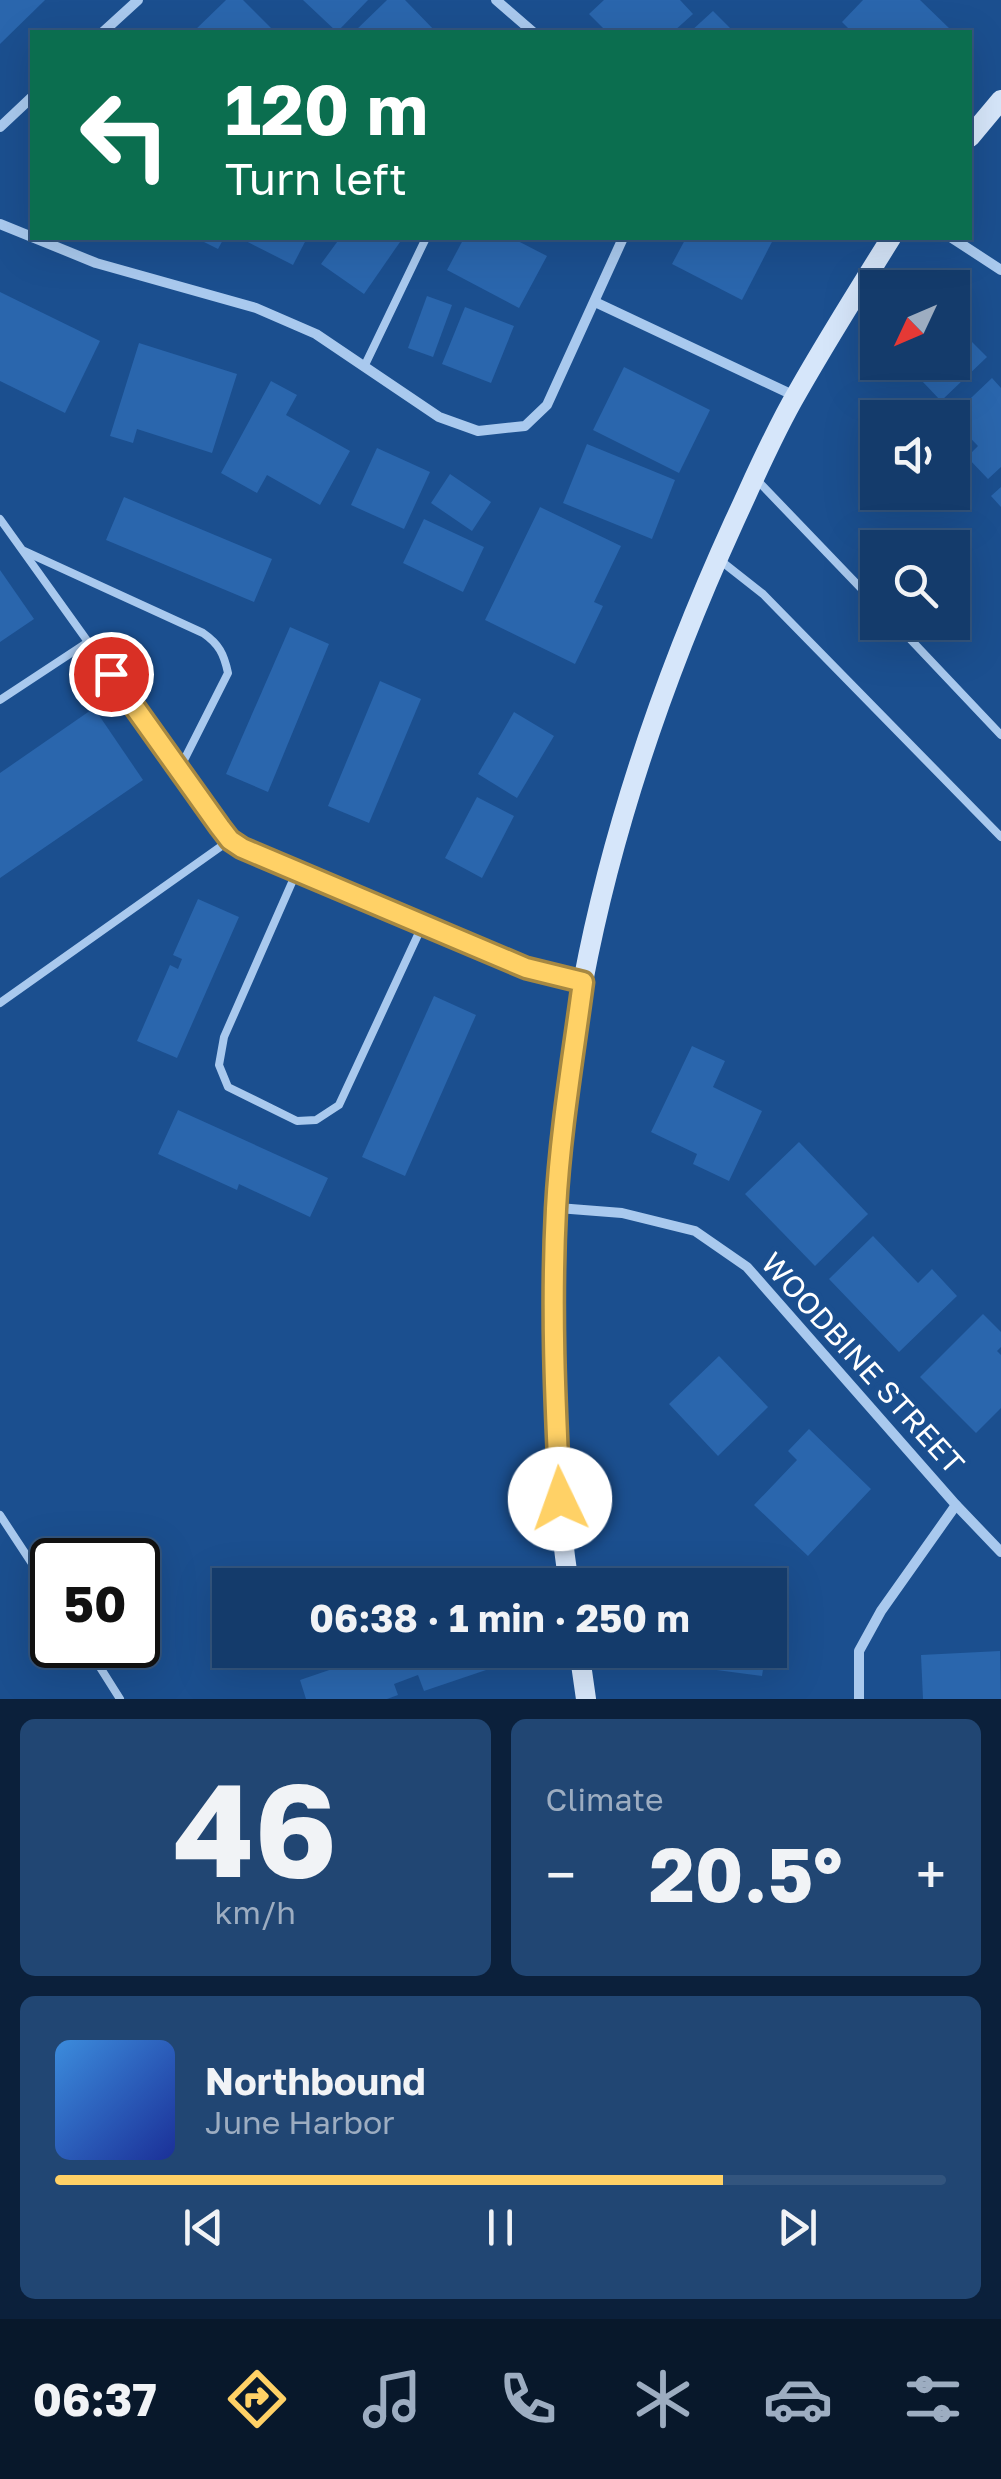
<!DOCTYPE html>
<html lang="en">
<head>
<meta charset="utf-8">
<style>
  :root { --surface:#143b6b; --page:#214673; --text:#f1f3f6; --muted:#9dadc1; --line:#33557e; --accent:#ffd166 }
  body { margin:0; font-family:"Golos Text",sans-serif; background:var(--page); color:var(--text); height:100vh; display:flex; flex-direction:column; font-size:38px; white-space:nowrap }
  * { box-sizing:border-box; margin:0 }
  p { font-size:32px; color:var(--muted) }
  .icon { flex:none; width:55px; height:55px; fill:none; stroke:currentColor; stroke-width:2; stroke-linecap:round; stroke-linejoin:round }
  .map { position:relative; height:1699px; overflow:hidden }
  .panel { display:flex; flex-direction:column; gap:20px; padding:20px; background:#0b203b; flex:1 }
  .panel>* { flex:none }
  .banner { position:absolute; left:30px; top:30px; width:942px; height:210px; border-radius:0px; box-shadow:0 10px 40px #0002,0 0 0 2px var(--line); background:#0b6e4f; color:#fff; overflow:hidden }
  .needle { width:65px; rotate:226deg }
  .tools { position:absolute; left:860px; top:270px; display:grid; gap:20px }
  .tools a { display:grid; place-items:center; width:110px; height:110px; border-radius:0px; background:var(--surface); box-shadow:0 10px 40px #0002,0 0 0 2px var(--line); font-size:50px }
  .speed { position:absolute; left:30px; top:1538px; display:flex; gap:20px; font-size:50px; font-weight:700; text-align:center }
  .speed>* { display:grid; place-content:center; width:130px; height:130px; border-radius:50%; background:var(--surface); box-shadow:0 10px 40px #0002,0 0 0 2px var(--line); line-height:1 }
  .speed .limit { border:5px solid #111; border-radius:15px; background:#fff; color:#111 }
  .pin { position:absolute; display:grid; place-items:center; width:85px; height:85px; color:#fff; margin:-42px; border:5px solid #fff; border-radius:50%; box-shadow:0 2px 10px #0007 }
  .me { position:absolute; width:110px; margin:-55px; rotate:357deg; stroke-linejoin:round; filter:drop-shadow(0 0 8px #0008) }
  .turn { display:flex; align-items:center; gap:35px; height:210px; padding:0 30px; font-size:45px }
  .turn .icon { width:130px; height:130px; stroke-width:2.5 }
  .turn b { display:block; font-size:70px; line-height:85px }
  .big { font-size:75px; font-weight:700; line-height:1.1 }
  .panel .tile { flex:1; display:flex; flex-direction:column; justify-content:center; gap:15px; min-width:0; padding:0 35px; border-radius:15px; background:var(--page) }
  .panel .dial { align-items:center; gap:0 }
  .dial b { font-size:130px; line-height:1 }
  .song { display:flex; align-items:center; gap:30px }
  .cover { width:120px; height:120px; border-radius:15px; background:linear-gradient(135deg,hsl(210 70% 55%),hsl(230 70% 35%)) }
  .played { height:10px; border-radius:5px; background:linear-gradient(90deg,var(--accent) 75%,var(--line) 75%) }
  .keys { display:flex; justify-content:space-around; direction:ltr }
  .heat { display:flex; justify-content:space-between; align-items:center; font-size:55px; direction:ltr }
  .panel .tiles { flex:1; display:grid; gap:20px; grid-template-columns:1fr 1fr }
  .tile:last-child { grid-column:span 2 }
  .trip { position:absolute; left:212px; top:1568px; width:575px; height:100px; border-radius:0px; background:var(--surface); box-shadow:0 10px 40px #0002,0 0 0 2px var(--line); font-weight:700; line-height:100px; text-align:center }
  .dock { display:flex; height:160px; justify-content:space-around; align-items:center; background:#08182b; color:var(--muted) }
  .dock .icon { width:70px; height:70px }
  .dock .current { color:var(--accent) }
  .dock b { font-size:45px; color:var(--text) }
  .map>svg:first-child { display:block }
</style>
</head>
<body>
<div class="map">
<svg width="1001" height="1699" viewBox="0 0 1001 1699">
  <rect width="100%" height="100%" fill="#1b4f8f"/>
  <g fill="#2a66ad">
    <polygon points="0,0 45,0 0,44"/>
    <polygon points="226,0 243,0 275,32 193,32"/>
    <polygon points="303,0 368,0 337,32"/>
    <polygon points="387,0 405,0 436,32 354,32"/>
    <polygon points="604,0 680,0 693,14 673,32 607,32 589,14"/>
    <polygon points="863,0 920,0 953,32 852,32 842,22"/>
    <polygon points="713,11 734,32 690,32"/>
    <polygon points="196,238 224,238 218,249"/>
    <polygon points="240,238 307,238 293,265"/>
    <polygon points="340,238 394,238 400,242 364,294 321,264"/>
    <polygon points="464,238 512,238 547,256 519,308 447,270"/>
    <polygon points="686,238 774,238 742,300 672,264"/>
    <polygon points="0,292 100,341 65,413 0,381"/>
    <polygon points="427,296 452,305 433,357 408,348"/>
    <polygon points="465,307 514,326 491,383 442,364"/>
    <polygon points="952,322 987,357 941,401 904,362 952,362"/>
    <polygon points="139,343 237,374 212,453 137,429 133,443 110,436"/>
    <polygon points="624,367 710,410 679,473 593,430"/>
    <polygon points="992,378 1001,388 1001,467 988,479 967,457 978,446 952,419 952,416"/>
    <polygon points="271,381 297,395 286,415 350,451 320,505 267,475 257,493 221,473"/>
    <polygon points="587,444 675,480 652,539 563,503"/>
    <polygon points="377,448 430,472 404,529 351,505"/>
    <polygon points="450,474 491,502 472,531 431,503"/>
    <polygon points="1001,487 1001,507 991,496"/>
    <polygon points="124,497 272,559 254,602 106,540"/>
    <polygon points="540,507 621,546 594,602 603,606 575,664 485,620"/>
    <polygon points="424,519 484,547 463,592 403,563"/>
    <polygon points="0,570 34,619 0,642"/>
    <polygon points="290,627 329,644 268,792 226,774"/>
    <polygon points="380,681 421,699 369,823 328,806"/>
    <polygon points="94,708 143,780 0,878 0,773"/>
    <polygon points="514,712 554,736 517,798 478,774"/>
    <polygon points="477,797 514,816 482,878 445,858"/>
    <polygon points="198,899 239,917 177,1058 137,1041 170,965 178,969 182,959 173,955"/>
    <polygon points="434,996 476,1015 405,1176 362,1157"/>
    <polygon points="692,1046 725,1061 713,1087 762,1111 729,1181 693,1164 697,1154 651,1132"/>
    <polygon points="178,1110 328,1178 310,1217 239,1184 237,1190 158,1154"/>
    <polygon points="799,1142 868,1214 815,1266 745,1194"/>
    <polygon points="873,1236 918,1283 932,1269 957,1296 899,1352 829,1279"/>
    <polygon points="983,1314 1001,1332 1001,1347 997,1351 1001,1355 1001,1408 976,1433 920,1377"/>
    <polygon points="719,1356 768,1407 718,1456 669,1404"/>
    <polygon points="809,1429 871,1489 808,1556 754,1505 797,1460 788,1451"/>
    <polygon points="723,1570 776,1577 772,1602 770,1602 770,1585 721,1585"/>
    <polygon points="388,1650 486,1650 492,1668 424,1691 418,1675 394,1684 398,1695 387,1699 306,1699 300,1680"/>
    <polygon points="712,1650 766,1650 762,1676 709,1669"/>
    <polygon points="1000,1651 1001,1699 923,1699 921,1655"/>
  </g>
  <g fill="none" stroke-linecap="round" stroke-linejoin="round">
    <g stroke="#a9c9ee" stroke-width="8">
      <polyline points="364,367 426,238"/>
      <polyline points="756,479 878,606"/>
      <polyline points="0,519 230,840 242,848 526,968 583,982"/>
      <path d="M24 551 203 633C219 644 224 654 228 673L179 770"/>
      <polyline points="721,561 763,594 1001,837"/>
      <polyline points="894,622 1001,735"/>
      <polyline points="0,700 88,642"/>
      <polyline points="297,871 224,1037 219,1065 228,1087 297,1121 316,1120 339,1105 423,924"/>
      <polyline points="0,1003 230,840"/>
      <polyline points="0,1515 52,1594"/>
      <polyline points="86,1645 120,1699"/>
    </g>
    <g stroke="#a9c9ee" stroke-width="10">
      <polyline points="496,0 533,32"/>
      <polyline points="103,32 138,0"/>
      <polyline points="0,127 32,97"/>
      <polyline points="0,224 96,263 256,308 316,334 439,417 478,431 525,426 547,405 623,238"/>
      <polyline points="952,238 1001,270"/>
      <polyline points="595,302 795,396"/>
      <polyline points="558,1208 622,1213 695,1231 747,1267 956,1505 1001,1552"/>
      <polyline points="859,1699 859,1651 881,1611 956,1505"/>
    </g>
    <g stroke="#d6e6fa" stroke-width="20">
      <polyline points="970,137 1001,100"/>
      <path d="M569 1585C554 1488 552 1388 554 1290 557 1188 564 1083 583 982 613 823 667 669 734 522 754 479 773 434 797 393 827 340 859 289 891 238"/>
      <polyline points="579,1650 586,1699"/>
    </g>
  </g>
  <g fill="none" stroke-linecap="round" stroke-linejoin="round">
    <g stroke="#a68842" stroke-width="25">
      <path id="route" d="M111 674 220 827 230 840 242 848 526 968 583 982C573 1057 560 1133 556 1209 551 1306 555 1402 560 1499"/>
    </g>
    <use href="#route" stroke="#ffd166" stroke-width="18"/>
  </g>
  <g text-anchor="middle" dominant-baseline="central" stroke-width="10" stroke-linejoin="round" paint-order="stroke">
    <g font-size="30" fill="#fff" stroke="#1b4f8f">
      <text transform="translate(863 1363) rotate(48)">WOODBINE STREET</text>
    </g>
  </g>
</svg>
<div class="tools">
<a><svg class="needle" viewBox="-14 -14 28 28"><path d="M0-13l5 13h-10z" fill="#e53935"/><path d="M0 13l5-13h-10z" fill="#9dadc1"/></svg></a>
<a><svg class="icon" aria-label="sound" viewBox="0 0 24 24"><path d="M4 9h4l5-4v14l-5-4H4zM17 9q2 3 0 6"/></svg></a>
<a><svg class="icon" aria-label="search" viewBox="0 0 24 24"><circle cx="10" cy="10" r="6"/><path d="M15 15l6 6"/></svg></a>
</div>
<div class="speed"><div class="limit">50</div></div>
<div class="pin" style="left:111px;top:674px;background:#d93025"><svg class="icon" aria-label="arrive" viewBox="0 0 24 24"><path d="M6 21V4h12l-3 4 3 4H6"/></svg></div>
<svg class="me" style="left:560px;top:1499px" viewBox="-20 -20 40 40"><circle r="19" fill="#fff"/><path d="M0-13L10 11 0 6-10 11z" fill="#ffd166"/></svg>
<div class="trip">06:38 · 1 min · 250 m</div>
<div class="banner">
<div class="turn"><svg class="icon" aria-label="left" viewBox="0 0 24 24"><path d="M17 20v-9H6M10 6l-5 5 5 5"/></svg><div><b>120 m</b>Turn left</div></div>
</div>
</div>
<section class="panel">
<div class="tiles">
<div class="tile dial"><b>46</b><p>km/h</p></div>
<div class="tile"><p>Climate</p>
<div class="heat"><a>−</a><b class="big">20.5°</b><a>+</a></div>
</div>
<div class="tile">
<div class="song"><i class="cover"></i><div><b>Northbound</b><p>June Harbor</p></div></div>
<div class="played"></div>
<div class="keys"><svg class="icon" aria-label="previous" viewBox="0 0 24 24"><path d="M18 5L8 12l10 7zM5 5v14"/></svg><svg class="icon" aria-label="pause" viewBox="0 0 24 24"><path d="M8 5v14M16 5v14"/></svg><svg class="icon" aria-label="next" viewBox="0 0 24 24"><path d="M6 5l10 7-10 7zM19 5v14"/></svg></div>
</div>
</div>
</section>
<nav class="dock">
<b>06:37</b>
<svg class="icon current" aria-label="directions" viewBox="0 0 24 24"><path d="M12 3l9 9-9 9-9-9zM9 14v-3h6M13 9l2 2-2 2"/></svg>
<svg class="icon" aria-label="music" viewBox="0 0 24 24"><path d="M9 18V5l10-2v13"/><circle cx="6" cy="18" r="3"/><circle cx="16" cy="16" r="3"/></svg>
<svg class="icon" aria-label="phone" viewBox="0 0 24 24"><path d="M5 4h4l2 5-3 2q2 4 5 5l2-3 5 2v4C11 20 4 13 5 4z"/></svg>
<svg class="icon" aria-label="climate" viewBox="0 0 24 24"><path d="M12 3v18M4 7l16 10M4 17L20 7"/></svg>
<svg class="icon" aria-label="car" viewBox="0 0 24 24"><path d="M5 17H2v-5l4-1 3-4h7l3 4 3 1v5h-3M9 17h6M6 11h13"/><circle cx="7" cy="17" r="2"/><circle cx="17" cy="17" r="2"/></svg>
<svg class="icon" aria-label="filters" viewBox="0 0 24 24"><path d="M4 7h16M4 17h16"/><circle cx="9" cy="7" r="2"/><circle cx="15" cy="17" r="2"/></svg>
</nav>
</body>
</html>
